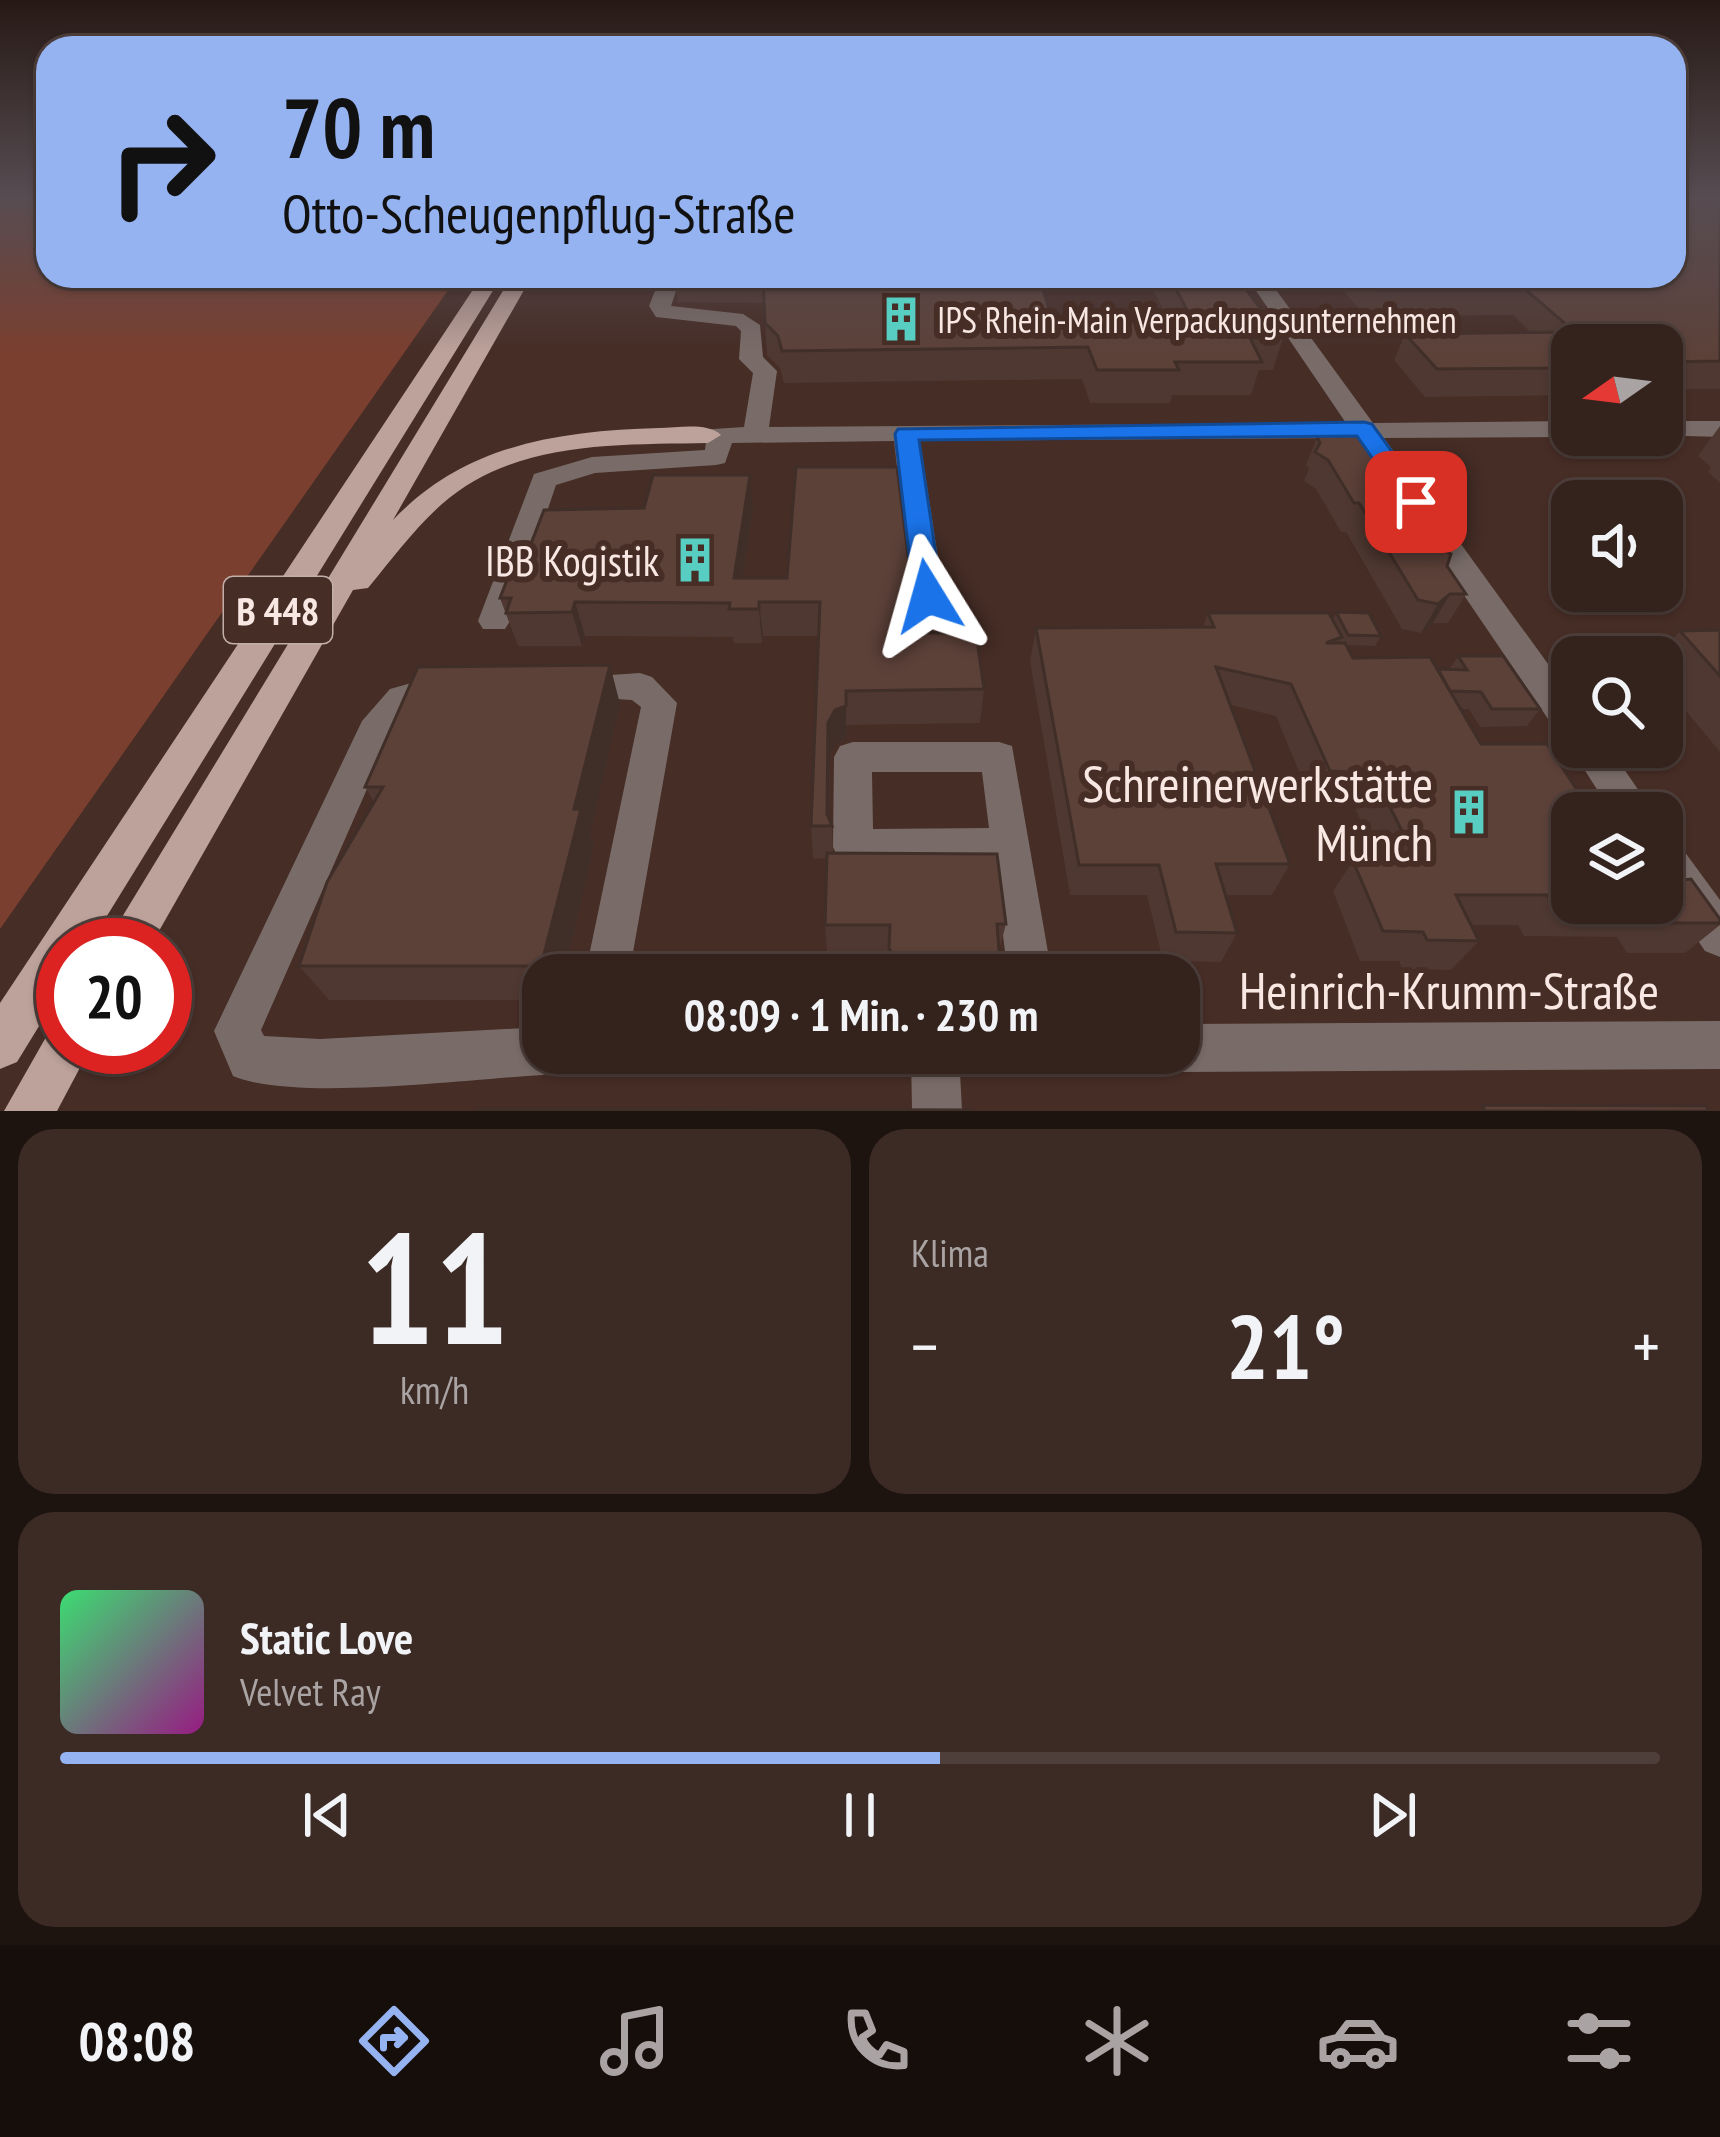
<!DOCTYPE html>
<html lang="de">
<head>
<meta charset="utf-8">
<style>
  :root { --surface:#34221c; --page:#3c2a25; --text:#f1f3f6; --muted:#a9a4a3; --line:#4e3f3b; --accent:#95b2f1 }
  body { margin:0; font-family:"PT Sans Narrow",sans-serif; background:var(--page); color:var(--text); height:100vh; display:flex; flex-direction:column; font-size:45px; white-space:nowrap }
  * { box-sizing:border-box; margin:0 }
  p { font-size:39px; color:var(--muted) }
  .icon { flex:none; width:66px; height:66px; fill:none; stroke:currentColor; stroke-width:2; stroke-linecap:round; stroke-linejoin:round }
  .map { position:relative; height:1111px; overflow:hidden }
  .panel { display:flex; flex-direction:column; gap:18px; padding:18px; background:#1d130f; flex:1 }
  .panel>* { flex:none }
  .banner { position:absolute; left:36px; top:36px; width:1650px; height:252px; border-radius:36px; box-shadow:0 3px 9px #0004,0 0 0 3px var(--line); background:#95b2f1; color:#111; overflow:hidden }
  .needle { width:78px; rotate:256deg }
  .tools { position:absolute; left:1551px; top:324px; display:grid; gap:24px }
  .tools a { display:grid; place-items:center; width:132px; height:132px; border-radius:24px; background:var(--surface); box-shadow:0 3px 9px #0004,0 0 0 3px var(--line); font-size:60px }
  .speed { position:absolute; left:36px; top:918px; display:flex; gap:24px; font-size:60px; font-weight:700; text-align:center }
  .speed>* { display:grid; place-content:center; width:156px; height:156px; border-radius:50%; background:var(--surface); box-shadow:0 3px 9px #0004,0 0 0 3px var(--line); line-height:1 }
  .speed .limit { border:18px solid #d22; background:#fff; color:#111 }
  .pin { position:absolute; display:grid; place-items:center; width:102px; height:102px; color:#fff; margin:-51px; border-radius:24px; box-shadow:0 6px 18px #0006 }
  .me { position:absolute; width:132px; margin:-66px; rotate:352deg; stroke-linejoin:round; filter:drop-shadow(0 0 9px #0008) }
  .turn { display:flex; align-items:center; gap:42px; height:252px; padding:0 48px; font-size:54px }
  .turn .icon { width:156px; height:156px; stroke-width:2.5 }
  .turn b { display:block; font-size:84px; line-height:102px }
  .big { font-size:90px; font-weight:700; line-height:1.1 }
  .panel .tile { flex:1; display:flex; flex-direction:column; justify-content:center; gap:18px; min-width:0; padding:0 42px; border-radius:36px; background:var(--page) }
  .panel .dial { align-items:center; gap:0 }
  .dial b { font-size:156px; line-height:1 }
  .song { display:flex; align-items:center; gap:36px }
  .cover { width:144px; height:144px; border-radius:18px; background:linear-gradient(135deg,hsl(140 70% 55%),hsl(310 70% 35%)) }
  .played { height:12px; border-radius:6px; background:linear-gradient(90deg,var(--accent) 55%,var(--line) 55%) }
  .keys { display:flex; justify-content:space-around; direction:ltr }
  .heat { display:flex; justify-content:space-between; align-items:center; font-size:66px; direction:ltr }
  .panel .tiles { flex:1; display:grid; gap:18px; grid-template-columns:1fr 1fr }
  .tile:last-child { grid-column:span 2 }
  .trip { position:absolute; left:522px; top:954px; width:678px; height:120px; border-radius:36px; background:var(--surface); box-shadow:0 3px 9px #0004,0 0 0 3px var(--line); font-weight:700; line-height:120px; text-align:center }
  .tab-bar { display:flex; height:192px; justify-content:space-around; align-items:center; background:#150e0b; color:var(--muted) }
  .tab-bar .icon { width:84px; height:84px }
  .tab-bar .active { color:var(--accent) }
  .tab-bar b { font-size:54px; color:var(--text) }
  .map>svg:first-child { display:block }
</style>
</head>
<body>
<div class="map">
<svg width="1720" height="1111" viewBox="0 0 1720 1111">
  <rect width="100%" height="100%" fill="#462d26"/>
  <polygon fill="#7a3f2f" points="0,198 48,198 48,276 458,276 0,929"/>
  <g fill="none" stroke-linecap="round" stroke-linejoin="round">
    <g fill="#796c68" fill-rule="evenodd">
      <polygon points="661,276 681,276 671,306 743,314 760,325 763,357 777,371 769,427 1346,423 1246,276 1266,276 1373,423 1572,421 1572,435 1579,435 1572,437 1384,438 1572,697 1572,739 1559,735 1357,438 920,441 944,596 939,604 917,604 912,596 894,441 732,443 725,463 716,465 595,473 556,485 510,621 505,629 483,629 478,621 534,474 592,457 705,450 706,442 695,435 699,430 744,427 753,373 739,359 741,331 736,326 656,317 649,306"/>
      <polygon points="1662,421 1720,421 1720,437 1655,435 1662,435"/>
      <polygon points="640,673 652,677 677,703 629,975 585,975 641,707 632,700 566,696 561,687 566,678"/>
      <path d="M440 675 452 679 457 688 452 697 414 709 389 739 261 1030 264 1036 320 1039 543 1027V1053H566L560 1068 543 1075C469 1079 295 1102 233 1076L214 1031 362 721 390 689Z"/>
      <path d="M853 742H999L1012 746 1052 975H1008L994 864 853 865 839 860 833 847 834 757 840 746ZM872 772H982L989 828 873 829Z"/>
      <polygon points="1572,742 1572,747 1609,747 1654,813 1612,813 1570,747"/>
      <polygon points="1662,835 1676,840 1720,900 1720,957 1705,951 1662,887"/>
      <polygon points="1720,1021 1720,1069 1179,1072 1162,1065 1157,1053 1179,1053 1179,1024"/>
      <polygon points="911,1053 959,1053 962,1111 912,1111"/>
    </g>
    <g fill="#bda29b" fill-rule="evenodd">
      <polygon points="482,276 502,276 89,945 63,945 63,987 17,1062 0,1069 0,1003"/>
      <path d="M512 276H532L393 520C465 444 559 431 659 428 678 428 707 422 721 435L708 443C617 445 515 440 442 504 414 529 392 559 368 588L353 590 151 945H105Z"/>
      <polygon points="63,1025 63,1047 91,1047 57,1111 4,1111 50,1030"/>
    </g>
  </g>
  <g fill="#4f3831">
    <polygon points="1720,198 1720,389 1662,389 1662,345 1572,345 1572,395 1425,397 1394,360 1405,334 1531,333 1513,315 1365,316 1331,276 1674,276"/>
    <polygon points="674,276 1039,276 1053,322 1169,321 1146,276 1216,276 1221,284 1283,338 1273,370 1259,370 1251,395 1172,395 1170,403 1090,403 1082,379 784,383 780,368 767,355 764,303 678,302"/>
    <polygon points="1720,426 1720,483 1708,472 1711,467 1698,456"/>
    <polygon points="1317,437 1447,566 1466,594 1448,623 1433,623 1421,633 1402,629 1346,532 1341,532 1316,489 1304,481 1309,469 1306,465"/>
    <polygon points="753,508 743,578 919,633 984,689 980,723 846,725 846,739 836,744 830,757 829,818 832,826 833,853 1006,924 999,951 1000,964 998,975 888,975 889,952 827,951 825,925 827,858 813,859 811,826 819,636 763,636 762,643 734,643 733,637 585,636 582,646 518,646 500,598 527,554"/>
    <polygon points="1336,612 1381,636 1375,646 1346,645 1353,658 1449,670 1458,656 1540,709 1527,726 1480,727 1469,709 1461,709 1481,744 1572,813 1683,880 1720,919 1720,925 1685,953 1627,953 1617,937 1524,936 1518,925 1471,925 1479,941 1451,970 1402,969 1399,961 1360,961 1333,891 1353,861 1379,861 1354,806 1312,803 1276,716 1230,705 1290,864 1272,895 1225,895 1237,933 1221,962 1163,961 1147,895 1070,895 1030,661 1036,628 1203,627 1208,613 1333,620"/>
    <polygon points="1720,630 1720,752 1662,682 1662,657 1657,657 1680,631"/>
    <polygon points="620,704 590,834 594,846 564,975 543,975 543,1000 329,1000 299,966 374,802 365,787"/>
  </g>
  <g fill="#402e28">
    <polygon points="750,475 753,508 738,612 734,578"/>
    <polygon points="1450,594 1433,623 1421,633 1438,604"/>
    <polygon points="575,602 585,636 582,646 572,612"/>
    <polygon points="759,602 763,636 762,643 759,609"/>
    <polygon points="610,665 620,704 590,834 594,846 564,975 546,975 541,966 574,809"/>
    <polygon points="846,706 846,739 836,744 830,757 828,826 828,723 835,710"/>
  </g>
  <g fill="#5c4139" stroke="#402e28" stroke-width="3">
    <polygon points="1674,198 1720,198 1720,361 1662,362 1662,345 1572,345 1572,368 1437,369 1405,334 1575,332 1526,290 1375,290 1362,276 1674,276"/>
    <polygon points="763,276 1039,276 1053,322 1193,321 1169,276 1216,276 1221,284 1242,284 1283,338 1250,338 1262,362 1175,362 1179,370 1097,370 1088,347 782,351 778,336 765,323"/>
    <polygon points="1327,422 1354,429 1432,544 1451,554 1447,566 1466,594 1450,594 1438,604 1418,600 1359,503 1354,503 1328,460 1315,452 1320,443 1317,437"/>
    <polygon points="796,467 897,467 909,563 915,572 919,633 976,633 984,689 846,691 846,706 835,710 828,723 827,814 832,826 811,826 820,602 759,602 759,609 729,609 730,603 575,602 572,612 506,613 511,598 500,598 517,554 527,554 544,510 644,508 653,475 750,475 734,578 787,578"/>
    <polygon points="1336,612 1369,613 1381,636 1348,635"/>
    <polygon points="1208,613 1329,613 1342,637 1326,643 1345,643 1353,658 1430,657 1481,744 1547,744 1592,813 1572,813 1572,903 1662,903 1662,850 1683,880 1691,879 1720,919 1720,923 1662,923 1651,907 1554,907 1547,895 1456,895 1479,941 1427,940 1423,932 1383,931 1353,861 1417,862 1374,774 1330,771 1291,684 1216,667 1290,864 1216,864 1237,933 1176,932 1159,865 1079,865 1036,628 1214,627"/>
    <polygon points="1720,630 1720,676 1680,631"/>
    <polygon points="1458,656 1503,656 1540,709 1492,709 1481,692 1450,691 1438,669 1467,670"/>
    <polygon points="610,665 574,809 581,809 541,966 299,966 327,882 383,787 365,787 418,667"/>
    <polygon points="827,853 997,854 1006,924 997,924 1000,964 897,963 889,948 890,925 825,925"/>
    <polygon points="1482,1105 1706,1106 1709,1111 1485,1111"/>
    <polygon points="478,1109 972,1110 972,1111 478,1111"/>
  </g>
  <linearGradient id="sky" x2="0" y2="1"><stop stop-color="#261915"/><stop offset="0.56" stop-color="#574c52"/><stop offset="1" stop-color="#574c52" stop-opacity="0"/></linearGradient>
  <rect width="1720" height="353" fill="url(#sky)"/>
  <polygon fill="#1a73e8" stroke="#114b97" stroke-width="3" points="1364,422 1372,424 1425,497 1429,502 1425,508 1407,508 1357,436 919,440 942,596 928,606 914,596 895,434 898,429"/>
  <defs>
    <g id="building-bare" transform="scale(3.6)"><path d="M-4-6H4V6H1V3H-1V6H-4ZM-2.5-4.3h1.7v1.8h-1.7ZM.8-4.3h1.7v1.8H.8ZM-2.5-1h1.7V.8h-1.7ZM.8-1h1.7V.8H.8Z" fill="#57cec1" stroke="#462d26" stroke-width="2.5" paint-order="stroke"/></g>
  </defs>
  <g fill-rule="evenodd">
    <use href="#building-bare" x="901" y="319"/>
    <use href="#building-bare" x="695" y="560"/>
    <use href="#building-bare" x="1469" y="812"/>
  </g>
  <g text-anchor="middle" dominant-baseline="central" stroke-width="12" stroke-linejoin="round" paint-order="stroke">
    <g font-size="36" fill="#f8e7e2" stroke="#462d26" text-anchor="start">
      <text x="937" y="319">IPS Rhein-Main Verpackungsunternehmen</text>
    </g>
    <rect fill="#462d26" stroke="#c3afaa" stroke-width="3" x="224" y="577" width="108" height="66" rx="9"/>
    <g font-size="39" font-weight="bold" fill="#f8e7e2">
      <text x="278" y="610">B 448</text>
    </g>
    <g font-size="42" fill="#f8e7e2" stroke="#462d26" text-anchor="end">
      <text x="659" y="560">IBB Kogistik</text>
    </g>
    <g font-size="51" fill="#f8e7e2" stroke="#462d26" text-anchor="end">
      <text x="1433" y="783">Schreinerwerkstätte<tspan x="1433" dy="59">Münch</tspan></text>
    </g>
    <g font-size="51" fill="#f8e7e2" stroke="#462d26">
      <text x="1449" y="990">Heinrich-Krumm-Straße</text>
    </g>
  </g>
</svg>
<div class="tools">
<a><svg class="needle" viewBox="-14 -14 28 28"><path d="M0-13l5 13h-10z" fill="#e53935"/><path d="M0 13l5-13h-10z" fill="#a9a4a3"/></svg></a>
<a><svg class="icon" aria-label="sound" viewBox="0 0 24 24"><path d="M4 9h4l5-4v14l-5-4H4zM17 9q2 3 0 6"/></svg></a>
<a><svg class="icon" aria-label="search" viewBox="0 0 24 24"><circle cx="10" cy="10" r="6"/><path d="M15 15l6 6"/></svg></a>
<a><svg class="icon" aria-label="layers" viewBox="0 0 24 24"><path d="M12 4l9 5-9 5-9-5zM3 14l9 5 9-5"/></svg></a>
</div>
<div class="speed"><div class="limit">20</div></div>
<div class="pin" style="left:1416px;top:502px;background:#d93025"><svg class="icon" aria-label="arrive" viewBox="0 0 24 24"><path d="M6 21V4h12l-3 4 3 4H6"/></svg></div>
<svg class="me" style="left:928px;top:596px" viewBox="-20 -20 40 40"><path d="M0-17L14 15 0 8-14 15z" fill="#1a73e8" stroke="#fff" stroke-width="4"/></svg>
<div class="trip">08:09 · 1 Min. · 230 m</div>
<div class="banner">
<div class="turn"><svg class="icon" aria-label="right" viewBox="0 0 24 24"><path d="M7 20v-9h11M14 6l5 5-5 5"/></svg><div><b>70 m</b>Otto-Scheugenpflug-Straße</div></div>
</div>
</div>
<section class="panel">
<div class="tiles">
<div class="tile dial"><b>11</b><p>km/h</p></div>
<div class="tile"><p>Klima</p>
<div class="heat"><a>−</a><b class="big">21°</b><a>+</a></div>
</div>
<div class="tile">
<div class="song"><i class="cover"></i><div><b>Static Love</b><p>Velvet Ray</p></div></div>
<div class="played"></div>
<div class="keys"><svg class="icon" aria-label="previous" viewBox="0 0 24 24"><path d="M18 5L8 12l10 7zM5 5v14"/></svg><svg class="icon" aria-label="pause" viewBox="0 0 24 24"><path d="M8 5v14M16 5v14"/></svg><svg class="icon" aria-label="next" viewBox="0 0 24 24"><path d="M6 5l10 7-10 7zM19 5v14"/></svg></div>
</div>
</div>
</section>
<nav class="tab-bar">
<b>08:08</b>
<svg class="icon active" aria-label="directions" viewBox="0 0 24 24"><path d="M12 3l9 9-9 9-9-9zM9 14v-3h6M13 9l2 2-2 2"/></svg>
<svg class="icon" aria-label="music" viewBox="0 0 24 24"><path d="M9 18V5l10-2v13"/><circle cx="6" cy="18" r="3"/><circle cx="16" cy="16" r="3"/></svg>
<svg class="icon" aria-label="phone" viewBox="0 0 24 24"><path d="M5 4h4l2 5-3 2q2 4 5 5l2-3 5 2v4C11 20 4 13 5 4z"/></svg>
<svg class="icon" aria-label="climate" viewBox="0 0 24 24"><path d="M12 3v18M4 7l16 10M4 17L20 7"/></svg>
<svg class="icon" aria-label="car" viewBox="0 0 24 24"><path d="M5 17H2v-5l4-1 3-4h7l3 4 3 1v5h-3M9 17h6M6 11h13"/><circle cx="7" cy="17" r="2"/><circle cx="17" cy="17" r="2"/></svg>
<svg class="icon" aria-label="filters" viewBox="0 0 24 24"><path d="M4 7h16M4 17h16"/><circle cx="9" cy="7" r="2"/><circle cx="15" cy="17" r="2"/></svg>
</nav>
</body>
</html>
